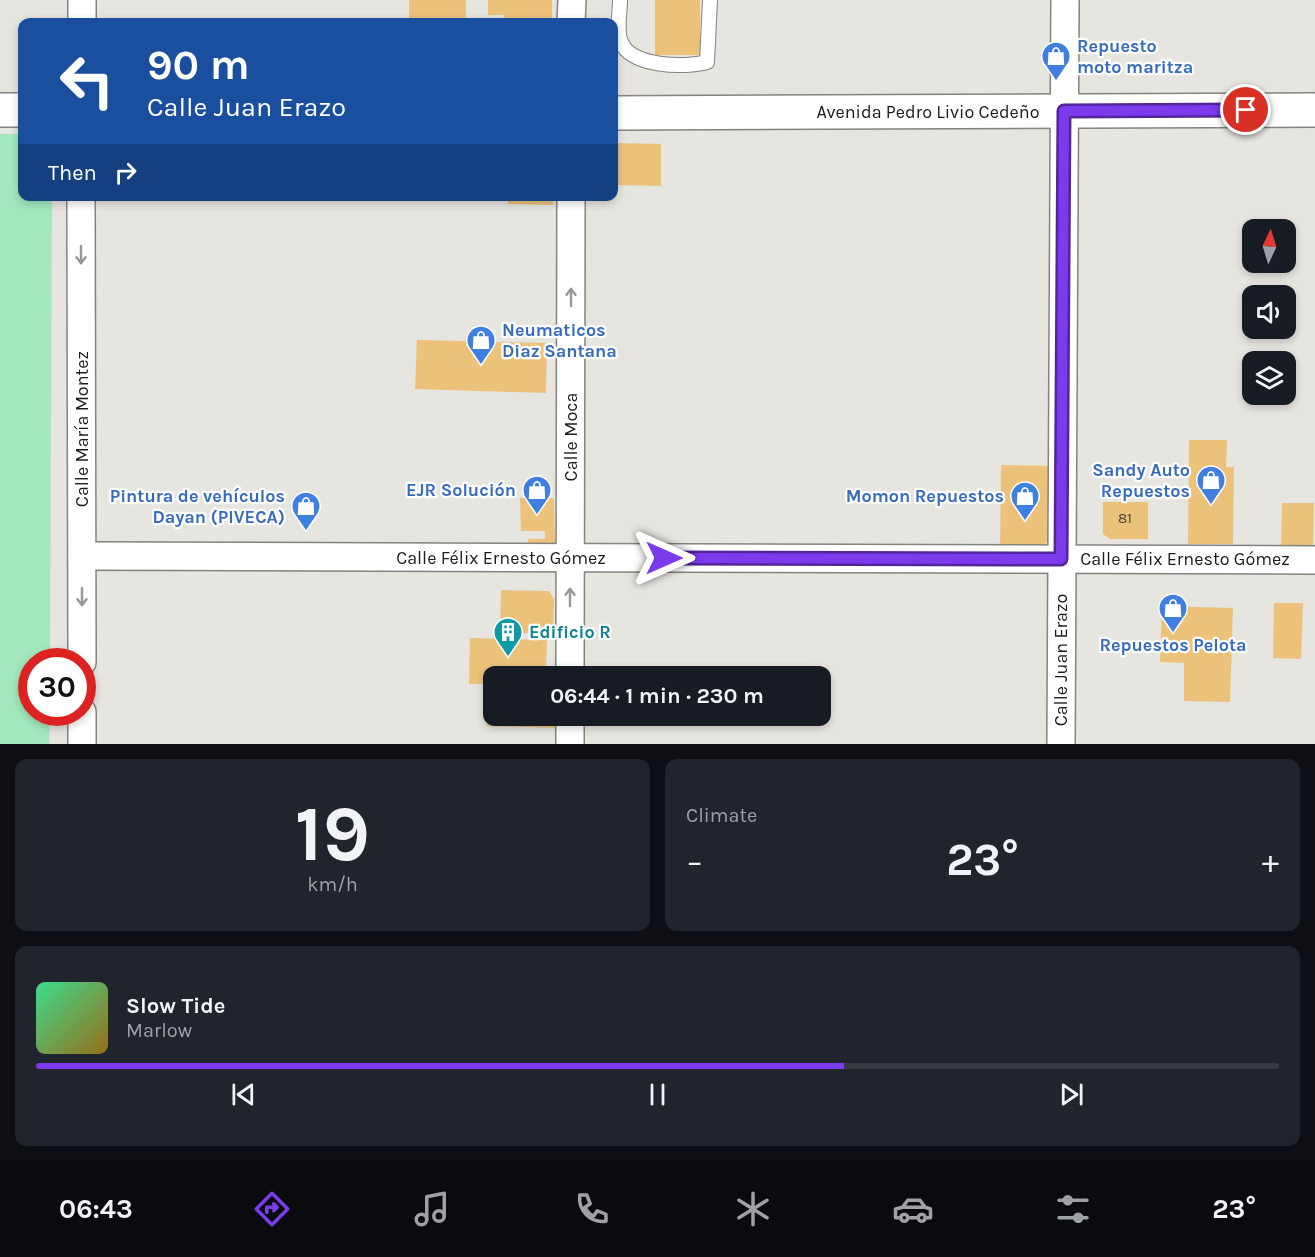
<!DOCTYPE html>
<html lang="en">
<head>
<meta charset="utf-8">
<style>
  :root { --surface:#171b24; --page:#20242c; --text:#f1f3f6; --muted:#9ea1a6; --line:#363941; --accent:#7c3aed }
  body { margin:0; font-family:Karla,sans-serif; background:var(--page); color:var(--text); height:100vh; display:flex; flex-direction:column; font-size:22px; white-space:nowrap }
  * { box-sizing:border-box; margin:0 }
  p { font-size:20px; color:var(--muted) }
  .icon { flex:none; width:33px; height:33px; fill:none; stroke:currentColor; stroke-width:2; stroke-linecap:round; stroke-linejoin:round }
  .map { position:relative; height:744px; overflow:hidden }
  .side { display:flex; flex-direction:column; gap:15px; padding:15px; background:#0d0f14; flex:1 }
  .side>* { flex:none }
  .banner { position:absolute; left:18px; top:18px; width:600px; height:183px; border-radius:12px; box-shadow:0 3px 9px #0003; background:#1a4fa0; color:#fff; overflow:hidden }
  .needle { width:39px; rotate:4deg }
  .fabs { position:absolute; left:1242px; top:219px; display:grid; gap:12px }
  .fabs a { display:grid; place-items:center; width:54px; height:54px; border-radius:12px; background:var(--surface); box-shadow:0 3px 9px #0003; font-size:30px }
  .speed { position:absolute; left:18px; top:648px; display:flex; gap:12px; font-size:30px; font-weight:700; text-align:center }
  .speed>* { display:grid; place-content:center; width:78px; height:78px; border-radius:50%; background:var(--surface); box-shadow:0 3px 9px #0003; line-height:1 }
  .speed .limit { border:9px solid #d22; background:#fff; color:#111 }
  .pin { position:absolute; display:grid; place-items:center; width:51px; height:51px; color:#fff; margin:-26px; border:3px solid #fff; border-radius:50%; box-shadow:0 2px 6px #0007 }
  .me { position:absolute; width:66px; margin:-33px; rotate:90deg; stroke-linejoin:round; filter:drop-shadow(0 0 4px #0008) }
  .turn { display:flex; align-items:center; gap:21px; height:126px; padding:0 30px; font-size:27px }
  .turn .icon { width:78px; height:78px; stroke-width:2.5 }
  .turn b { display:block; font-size:42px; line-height:51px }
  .then { display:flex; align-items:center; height:57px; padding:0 30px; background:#0003; gap:12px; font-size:22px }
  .big { font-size:45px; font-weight:700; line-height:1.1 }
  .side .widget { flex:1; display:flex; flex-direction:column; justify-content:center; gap:9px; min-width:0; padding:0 21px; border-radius:12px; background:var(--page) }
  .side .dial { align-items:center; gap:0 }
  .dial b { font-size:78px; line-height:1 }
  .song { display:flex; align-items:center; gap:18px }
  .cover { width:72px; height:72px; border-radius:9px; background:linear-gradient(135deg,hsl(150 70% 55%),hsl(40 70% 35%)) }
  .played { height:6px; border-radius:3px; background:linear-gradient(90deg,var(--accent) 65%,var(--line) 65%) }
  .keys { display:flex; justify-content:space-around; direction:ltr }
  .heat { display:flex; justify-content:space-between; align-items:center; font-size:33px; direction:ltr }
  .side .tiles { flex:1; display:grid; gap:15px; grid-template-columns:1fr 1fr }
  .widget:last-child { grid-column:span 2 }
  .trip { position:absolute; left:483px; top:666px; width:348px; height:60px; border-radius:12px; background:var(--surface); box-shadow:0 3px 9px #0003; font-weight:700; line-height:60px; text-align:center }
  .menu { display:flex; height:96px; justify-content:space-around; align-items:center; background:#090b0e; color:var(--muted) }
  .menu .icon { width:42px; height:42px }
  .menu .current { color:var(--accent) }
  .menu b { font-size:27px; color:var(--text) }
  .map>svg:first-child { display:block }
</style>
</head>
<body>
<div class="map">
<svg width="1315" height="744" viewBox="0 0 1315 744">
  <rect width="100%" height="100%" fill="#e6e5e0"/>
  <polygon fill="#a2e8bd" points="0,134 22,134 22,196 52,197 50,661 32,662 32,712 50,713 49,744 0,744"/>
  <g fill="#ecc27b">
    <rect x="409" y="0" width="57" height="22"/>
    <polygon points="488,0 552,0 552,22 503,22 504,15 488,15"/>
    <rect x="655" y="0" width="45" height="55"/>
    <polygon points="617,143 661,144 661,186 614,185 614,146"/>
    <polygon points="508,196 554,196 553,205 508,204"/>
    <polygon points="417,340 547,343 546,393 415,389"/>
    <polygon points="1189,440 1227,440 1226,467 1234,467 1233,544 1188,544"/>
    <polygon points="1001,465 1050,466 1049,540 1040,549 1000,549"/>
    <polygon points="520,498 554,498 555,545 528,550 528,539 545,539 545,531 521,531"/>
    <polygon points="1103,502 1148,502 1148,539 1110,539 1103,534"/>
    <polygon points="1282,503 1314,503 1313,545 1281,545"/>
    <polygon points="501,590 549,591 554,599 553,634 500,632"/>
    <polygon points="1274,603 1303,603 1301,659 1273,658"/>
    <polygon points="1162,606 1233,608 1230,702 1184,701 1184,663 1160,662"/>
    <polygon points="470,638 547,640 546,676 494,676 494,684 469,684"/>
    <polygon points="488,687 494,688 494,716 560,716 560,728 487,726"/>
  </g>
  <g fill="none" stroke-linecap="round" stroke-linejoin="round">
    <g stroke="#84837e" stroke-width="16">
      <path id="lane" d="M620 0C620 13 616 31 621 42 631 67 685 68 707 62L710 0"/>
    </g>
    <g stroke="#84837e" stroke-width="30">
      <g id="street">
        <polyline points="82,22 82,0"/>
        <polyline points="571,22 572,0"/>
        <polyline points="81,196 82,662"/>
        <polyline points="82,556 1315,560"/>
        <polyline points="570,676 571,196"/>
        <polyline points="82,744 82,712"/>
        <polyline points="570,744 570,716"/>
        <polyline points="1061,744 1065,0"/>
      </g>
    </g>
    <g stroke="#84837e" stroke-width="36">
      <g id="secondary">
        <polyline points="0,110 22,110"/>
        <polyline points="614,113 1315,110"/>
      </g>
    </g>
    <use href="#lane" stroke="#fff" stroke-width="14"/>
    <use href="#street" stroke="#fff" stroke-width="27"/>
    <use href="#secondary" stroke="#fff" stroke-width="33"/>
  </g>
  <defs><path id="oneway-shaft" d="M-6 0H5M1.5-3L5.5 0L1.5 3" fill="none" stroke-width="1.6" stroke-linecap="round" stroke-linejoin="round" transform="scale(1.5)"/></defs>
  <g stroke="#989898">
    <use href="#oneway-shaft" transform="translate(81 255) rotate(90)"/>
    <use href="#oneway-shaft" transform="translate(571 297) rotate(-90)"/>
    <use href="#oneway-shaft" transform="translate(82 597) rotate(90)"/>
    <use href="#oneway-shaft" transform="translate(570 597) rotate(-90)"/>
  </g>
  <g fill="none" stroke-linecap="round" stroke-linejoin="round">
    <g stroke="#51269a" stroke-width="15">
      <polyline id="route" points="664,558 1061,559 1064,111 1246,110"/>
    </g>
    <use href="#route" stroke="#7c3aed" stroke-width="10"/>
  </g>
  <defs>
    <g id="shop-pin" transform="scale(1.5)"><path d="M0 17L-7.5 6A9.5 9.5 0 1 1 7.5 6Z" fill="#3f7fe0" stroke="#fff"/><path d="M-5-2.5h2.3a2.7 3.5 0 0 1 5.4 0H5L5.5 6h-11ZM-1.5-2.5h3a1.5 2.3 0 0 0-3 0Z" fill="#fff"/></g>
    <g id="building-pin" transform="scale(1.5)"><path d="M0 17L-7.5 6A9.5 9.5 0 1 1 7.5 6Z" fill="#0f9aa8" stroke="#fff"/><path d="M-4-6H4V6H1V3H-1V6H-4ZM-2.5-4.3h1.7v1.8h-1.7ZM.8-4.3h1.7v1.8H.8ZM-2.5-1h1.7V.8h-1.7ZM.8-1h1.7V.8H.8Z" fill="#fff"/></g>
  </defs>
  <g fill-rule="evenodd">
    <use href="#shop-pin" x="1056" y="56"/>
    <use href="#shop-pin" x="481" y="340"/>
    <use href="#shop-pin" x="1211" y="480"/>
    <use href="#shop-pin" x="537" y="490"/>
    <use href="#shop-pin" x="1025" y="496"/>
    <use href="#shop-pin" x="306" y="506"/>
    <use href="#shop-pin" x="1173" y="608"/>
    <use href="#building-pin" x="508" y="632"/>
  </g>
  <g text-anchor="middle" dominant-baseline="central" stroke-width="4.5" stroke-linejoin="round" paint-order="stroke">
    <g font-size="15" fill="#4f4532">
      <text x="1125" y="518">81</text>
    </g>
    <g font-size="18" font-weight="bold" fill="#366cbe" stroke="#fff" text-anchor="end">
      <text x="1077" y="46" text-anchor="start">Repuesto<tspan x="1077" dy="21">moto maritza</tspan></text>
      <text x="502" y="330" text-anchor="start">Neumaticos<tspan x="502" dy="21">Diaz Santana</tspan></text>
      <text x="1190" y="470">Sandy Auto<tspan x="1190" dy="21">Repuestos</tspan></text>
      <text x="516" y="490">EJR Solución</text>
      <text x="285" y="496">Pintura de vehículos<tspan x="285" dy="21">Dayan (PIVECA)</tspan></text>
      <text x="1004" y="496">Momon Repuestos</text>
      <text x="1173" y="645" text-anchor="middle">Repuestos Pelota</text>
    </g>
    <g font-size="18" fill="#1b1b19" stroke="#fff">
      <text x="928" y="112">Avenida Pedro Livio Cedeño</text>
      <text transform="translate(82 429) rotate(-90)">Calle María Montez</text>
      <text transform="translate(571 437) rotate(-90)">Calle Moca</text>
      <text x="501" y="558">Calle Félix Ernesto Gómez</text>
      <text x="1185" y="559">Calle Félix Ernesto Gómez</text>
      <text transform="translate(1061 660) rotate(-90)">Calle Juan Erazo</text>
    </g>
    <g font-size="18" font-weight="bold" fill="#0d838f" stroke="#fff" text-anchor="start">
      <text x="529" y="632">Edificio R</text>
    </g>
  </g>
</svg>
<div class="fabs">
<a><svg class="needle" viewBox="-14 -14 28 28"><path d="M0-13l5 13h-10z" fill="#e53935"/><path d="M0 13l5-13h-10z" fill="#9ea1a6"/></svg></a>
<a><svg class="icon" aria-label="sound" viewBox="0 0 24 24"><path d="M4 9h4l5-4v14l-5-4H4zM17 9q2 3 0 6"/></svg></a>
<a><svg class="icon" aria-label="layers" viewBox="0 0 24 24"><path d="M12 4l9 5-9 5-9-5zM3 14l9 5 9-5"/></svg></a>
</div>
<div class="speed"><div class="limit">30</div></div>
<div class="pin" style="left:1246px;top:110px;background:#d93025"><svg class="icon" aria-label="arrive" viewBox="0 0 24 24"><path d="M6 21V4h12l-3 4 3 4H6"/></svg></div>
<svg class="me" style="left:664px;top:558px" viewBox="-20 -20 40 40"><path d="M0-17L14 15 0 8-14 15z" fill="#7c3aed" stroke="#fff" stroke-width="4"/></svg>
<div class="trip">06:44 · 1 min · 230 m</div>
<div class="banner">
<div class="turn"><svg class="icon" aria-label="left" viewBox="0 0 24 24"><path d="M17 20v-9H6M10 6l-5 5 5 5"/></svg><div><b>90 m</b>Calle Juan Erazo</div></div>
<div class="then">Then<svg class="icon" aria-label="right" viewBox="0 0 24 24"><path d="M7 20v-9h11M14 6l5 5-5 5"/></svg></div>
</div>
</div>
<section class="side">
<div class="tiles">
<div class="widget dial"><b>19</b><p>km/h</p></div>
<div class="widget"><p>Climate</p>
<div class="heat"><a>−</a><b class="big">23°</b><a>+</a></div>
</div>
<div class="widget">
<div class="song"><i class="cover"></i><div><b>Slow Tide</b><p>Marlow</p></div></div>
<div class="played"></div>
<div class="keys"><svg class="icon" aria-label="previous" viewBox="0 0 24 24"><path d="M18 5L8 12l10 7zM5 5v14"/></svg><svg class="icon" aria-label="pause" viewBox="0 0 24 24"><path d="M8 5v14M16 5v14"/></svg><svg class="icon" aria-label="next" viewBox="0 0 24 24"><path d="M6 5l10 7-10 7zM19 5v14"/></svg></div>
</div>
</div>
</section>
<nav class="menu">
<b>06:43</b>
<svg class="icon current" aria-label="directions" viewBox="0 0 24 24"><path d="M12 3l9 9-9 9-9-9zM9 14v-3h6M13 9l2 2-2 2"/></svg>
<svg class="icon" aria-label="music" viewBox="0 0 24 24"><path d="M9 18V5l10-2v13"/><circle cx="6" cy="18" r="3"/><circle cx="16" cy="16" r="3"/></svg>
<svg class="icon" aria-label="phone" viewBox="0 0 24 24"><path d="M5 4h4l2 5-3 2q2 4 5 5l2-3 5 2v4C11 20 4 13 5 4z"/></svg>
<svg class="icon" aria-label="climate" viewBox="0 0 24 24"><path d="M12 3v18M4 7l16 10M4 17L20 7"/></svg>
<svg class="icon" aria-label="car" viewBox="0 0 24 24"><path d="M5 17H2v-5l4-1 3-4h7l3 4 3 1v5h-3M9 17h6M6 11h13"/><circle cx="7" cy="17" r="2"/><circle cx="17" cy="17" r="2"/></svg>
<svg class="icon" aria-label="filters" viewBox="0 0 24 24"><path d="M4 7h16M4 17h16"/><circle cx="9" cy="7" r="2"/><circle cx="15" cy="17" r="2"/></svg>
<b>23°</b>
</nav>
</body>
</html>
